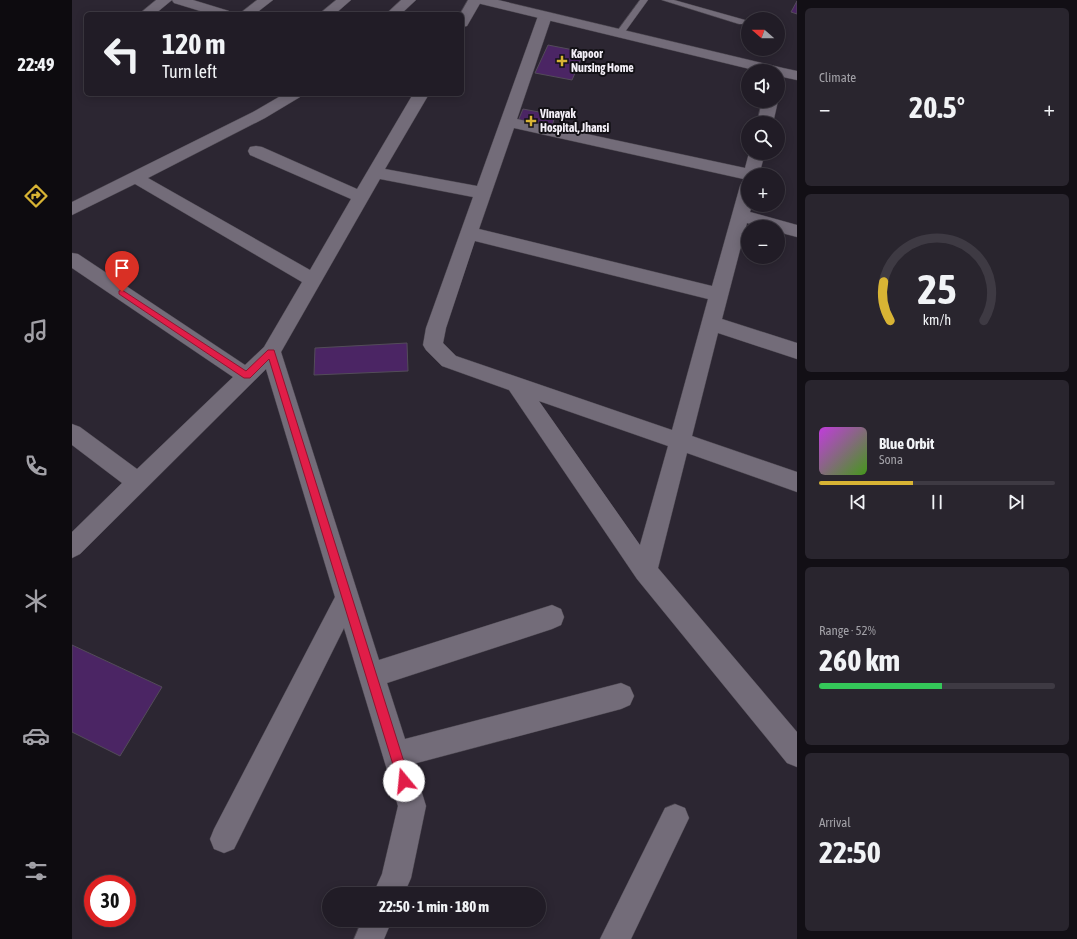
<!DOCTYPE html>
<html lang="en">
<head>
<meta charset="utf-8">
<style>
  :root { --surface:#211c26; --page:#29252e; --text:#f1f3f6; --muted:#a2a1a7; --line:#3e3a43; --accent:#d8b434 }
  body { margin:0; font-family:"Asap Condensed",sans-serif; background:var(--page); color:var(--text); height:100vh; display:flex; flex-direction:column; font-size:15px; white-space:nowrap }
  * { box-sizing:border-box; margin:0 }
  p { font-size:13px; color:var(--muted) }
  .icon { flex:none; width:22px; height:22px; fill:none; stroke:currentColor; stroke-width:2; stroke-linecap:round; stroke-linejoin:round }
  .map { position:relative; flex:1; overflow:hidden }
  .side { display:flex; flex-direction:column; gap:8px; padding:8px; background:#120f15; width:280px }
  .side>* { flex:none }
  .banner { position:absolute; left:12px; top:12px; width:380px; height:84px; border-radius:6px; box-shadow:0 2px 10px #0003,0 0 0 1px var(--line); background:#211c26; color:var(--text); overflow:hidden }
  .needle { width:26px; rotate:290deg }
  .buttons { position:absolute; left:669px; top:12px; display:grid; gap:8px }
  .buttons a { display:grid; place-items:center; width:44px; height:44px; border-radius:50%; background:var(--surface); box-shadow:0 2px 10px #0003,0 0 0 1px var(--line); font-size:20px }
  .speed { position:absolute; left:12px; top:875px; display:flex; gap:8px; font-size:20px; font-weight:700; text-align:center }
  .speed>* { display:grid; place-content:center; width:52px; height:52px; border-radius:50%; background:var(--surface); box-shadow:0 2px 10px #0003,0 0 0 1px var(--line); line-height:1 }
  .speed .limit { border:6px solid #d22; background:#fff; color:#111 }
  .pin { position:absolute; display:grid; place-items:center; width:34px; height:34px; color:#fff; margin:-41px -17px; border-radius:50% 50% 50% 0; rotate:-45deg; box-shadow:0 0 4px #0007 }
  .pin .icon { rotate:45deg }
  .me { position:absolute; width:44px; margin:-22px; rotate:343deg; stroke-linejoin:round; filter:drop-shadow(0 0 3px #0008) }
  .turn { display:flex; align-items:center; gap:14px; height:84px; padding:0 12px; font-size:18px }
  .turn .icon { width:52px; height:52px; stroke-width:2.5 }
  .turn b { display:block; font-size:28px; line-height:34px }
  .big { font-size:30px; font-weight:700; line-height:1.1 }
  .side .tile { flex:1; display:flex; flex-direction:column; justify-content:center; gap:6px; min-width:0; padding:0 14px; border-radius:6px; background:var(--page) }
  .side .dial { align-items:center; gap:0 }
  .dial svg { height:104px; overflow:visible; fill:none; stroke:var(--line); stroke-width:7; stroke-linecap:round; text-anchor:middle }
  .dial text { fill:var(--text); stroke:none }
  .song { display:flex; align-items:center; gap:12px }
  .cover { width:48px; height:48px; border-radius:6px; background:linear-gradient(135deg,hsl(290 70% 55%),hsl(100 70% 35%)) }
  .played { height:4px; border-radius:2px; background:linear-gradient(90deg,var(--accent) 40%,var(--line) 40%) }
  .keys { display:flex; justify-content:space-around; direction:ltr }
  .heat { display:flex; justify-content:space-between; align-items:center; font-size:22px; direction:ltr }
  .charge { height:6px; border-radius:3px; background:linear-gradient(90deg,#34c759 52%,var(--line) 0) }
  .trip { position:absolute; left:250px; top:887px; width:224px; height:40px; border-radius:20px; background:var(--surface); box-shadow:0 2px 10px #0003,0 0 0 1px var(--line); font-weight:700; line-height:40px; text-align:center }
  main { display:flex; flex:1; min-height:0 }
  .dock { display:flex; flex-direction:column; width:72px; justify-content:space-around; align-items:center; background:#0d0b0f; color:var(--muted) }
  .dock .icon { width:28px; height:28px }
  .dock .selected { color:var(--accent) }
  .dock b { font-size:18px; color:var(--text) }
  .map>svg:first-child { display:block }
</style>
</head>
<body>
<main>
<nav class="dock">
<b>22:49</b>
<svg class="icon selected" aria-label="directions" viewBox="0 0 24 24"><path d="M12 3l9 9-9 9-9-9zM9 14v-3h6M13 9l2 2-2 2"/></svg>
<svg class="icon" aria-label="music" viewBox="0 0 24 24"><path d="M9 18V5l10-2v13"/><circle cx="6" cy="18" r="3"/><circle cx="16" cy="16" r="3"/></svg>
<svg class="icon" aria-label="phone" viewBox="0 0 24 24"><path d="M5 4h4l2 5-3 2q2 4 5 5l2-3 5 2v4C11 20 4 13 5 4z"/></svg>
<svg class="icon" aria-label="climate" viewBox="0 0 24 24"><path d="M12 3v18M4 7l16 10M4 17L20 7"/></svg>
<svg class="icon" aria-label="car" viewBox="0 0 24 24"><path d="M5 17H2v-5l4-1 3-4h7l3 4 3 1v5h-3M9 17h6M6 11h13"/><circle cx="7" cy="17" r="2"/><circle cx="17" cy="17" r="2"/></svg>
<svg class="icon" aria-label="filters" viewBox="0 0 24 24"><path d="M4 7h16M4 17h16"/><circle cx="9" cy="7" r="2"/><circle cx="15" cy="17" r="2"/></svg>
</nav>
<div class="map">
<svg width="725" height="939" viewBox="0 0 725 939">
  <rect width="100%" height="100%" fill="#2c2632"/>
  <g fill="#4b2564" stroke="#534c59">
    <polygon points="725,1 725,14 719,12"/>
    <polygon points="476,45 512,52 500,80 463,73"/>
    <polygon points="451,109 483,115 480,127 446,121"/>
    <polygon points="335,343 336,371 242,375 243,348"/>
    <polygon points="0,645 90,687 48,756 0,732"/>
  </g>
  <g fill="none" stroke-linecap="round" stroke-linejoin="round">
    <g stroke="#4a454e" stroke-width="1">
      <g id="lane">
        <polygon points="568,0 576,0 550,36 544,36 543,34"/>
        <polygon points="590,0 602,0 673,20 674,22 670,24 667,24"/>
      </g>
    </g>
    <g stroke="#4a454e" stroke-width="1">
      <g id="street">
        <polygon points="84,0 100,0 83,14 67,14"/>
        <polygon points="100,0 121,0 157,11 159,14 138,14 102,3"/>
        <polygon points="185,0 201,0 183,14 167,14"/>
        <polygon points="264,0 279,0 263,14 247,14"/>
        <polygon points="329,0 344,0 329,14 314,14"/>
        <polygon points="396,0 410,0 395,26 390,27 390,14 388,14"/>
        <path d="M473 12 478 13 480 16 445 119 673 168 677 153H693L687 175H676V180L442 128 407 229 640 286 668 186 670 182 676 181V205H680L678 212 725 225V237L706 232V227H690L675 223 650 319 725 343V359L646 333 620 436 725 472V492L615 453 586 568 725 732V767L715 763 565 579 437 390 370 366 354 350 351 345 354 328 401 197 308 179 209 352 307 660 480 605 489 609 492 617 489 625 480 629 315 683 333 739 549 683 558 687 562 696 558 705 549 709 341 764 354 806 339 878 332 894H301L310 874 326 806 272 628 162 849 152 853 142 849 138 839 142 829 263 597 194 369 8 554 0 558V532L50 483 0 445V424L8 427 65 469 161 377 0 268V253L6 254 173 365 192 347 230 282 63 184 0 215V202L181 112 212 94H231L228 97 193 118 76 178 238 270 279 199 178 155 176 151 178 147 184 146 190 147 285 189 341 94H357L313 169 405 186 466 16 468 13ZM403 241 636 299 600 430 384 356 371 343 374 328ZM467 401 596 446 568 545Z"/>
        <polygon points="690,101 706,101 701,123 685,123"/>
        <polygon points="603,804 613,808 617,818 559,939 528,939 593,808"/>
        <polygon points="290,920 320,920 312,939 282,939"/>
      </g>
    </g>
    <g stroke="#4a454e" stroke-width="1">
      <polygon id="secondary" points="403,0 426,0 711,68 725,71 725,80 706,76 706,71 686,71 405,3"/>
    </g>
    <use href="#lane" fill="#736c79" fill-rule="evenodd"/>
    <use href="#street" fill="#736c79" fill-rule="evenodd"/>
    <use href="#secondary" fill="#736c79" fill-rule="evenodd"/>
  </g>
  <polygon fill="#e11d48" stroke="#92132f" points="50,290 174,371 196,350 202,350 338,781 336,785 332,786 328,785 326,781 197,359 178,378 172,378 47,294 47,291"/>
  <g fill="#d8b434" stroke="#131116" stroke-width="1.5">
    <path d="M488 55h4v4h4v4h-4v4h-4v-4h-4v-4h4z"/>
    <path d="M457 115h4v4h4v4h-4v4h-4v-4h-4v-4h4z"/>
  </g>
  <g text-anchor="middle" dominant-baseline="central" stroke-width="4" stroke-linejoin="round" paint-order="stroke">
    <g font-size="12" font-weight="bold" fill="#f3eff7" stroke="#131116" text-anchor="start">
      <text x="499" y="54">Kapoor<tspan x="499" dy="14">Nursing Home</tspan></text>
      <text x="468" y="114">Vinayak<tspan x="468" dy="14">Hospital, Jhansi</tspan></text>
    </g>
  </g>
</svg>
<div class="buttons">
<a><svg class="needle" viewBox="-14 -14 28 28"><path d="M0-13l5 13h-10z" fill="#e53935"/><path d="M0 13l5-13h-10z" fill="#a2a1a7"/></svg></a>
<a><svg class="icon" aria-label="sound" viewBox="0 0 24 24"><path d="M4 9h4l5-4v14l-5-4H4zM17 9q2 3 0 6"/></svg></a>
<a><svg class="icon" aria-label="search" viewBox="0 0 24 24"><circle cx="10" cy="10" r="6"/><path d="M15 15l6 6"/></svg></a>
<a>+</a>
<a>−</a>
</div>
<div class="speed"><div class="limit">30</div></div>
<div class="pin" style="left:50px;top:292px;background:#d93025"><svg class="icon" aria-label="arrive" viewBox="0 0 24 24"><path d="M6 21V4h12l-3 4 3 4H6"/></svg></div>
<svg class="me" style="left:332px;top:781px" viewBox="-20 -20 40 40"><circle r="19" fill="#fff"/><path d="M0-13L10 11 0 6-10 11z" fill="#e11d48"/></svg>
<div class="trip">22:50 · 1 min · 180 m</div>
<div class="banner">
<div class="turn"><svg class="icon" aria-label="left" viewBox="0 0 24 24"><path d="M17 20v-9H6M10 6l-5 5 5 5"/></svg><div><b>120 m</b>Turn left</div></div>
</div>
</div>
<section class="side">
<div class="tile"><p>Climate</p>
<div class="heat"><a>−</a><b class="big">20.5°</b><a>+</a></div>
</div>
<div class="tile dial"><svg viewBox="0 0 100 80">
<path d="M14 69A42 42 0 1 1 86 69"/>
<path d="M14 69A42 42 0 0 1 9 39" stroke="#d8b434"/>
<text x="50" y="56" font-size="32" font-weight="700">25</text>
<text x="50" y="72" font-size="11">km/h</text>
</svg></div>
<div class="tile">
<div class="song"><i class="cover"></i><div><b>Blue Orbit</b><p>Sona</p></div></div>
<div class="played"></div>
<div class="keys"><svg class="icon" aria-label="previous" viewBox="0 0 24 24"><path d="M18 5L8 12l10 7zM5 5v14"/></svg><svg class="icon" aria-label="pause" viewBox="0 0 24 24"><path d="M8 5v14M16 5v14"/></svg><svg class="icon" aria-label="next" viewBox="0 0 24 24"><path d="M6 5l10 7-10 7zM19 5v14"/></svg></div>
</div>
<div class="tile"><p>Range · 52%</p><b class="big">260 km</b><div class="charge"></div></div>
<div class="tile"><p>Arrival</p><b class="big">22:50</b></div>
</section>
</main>
</body>
</html>
